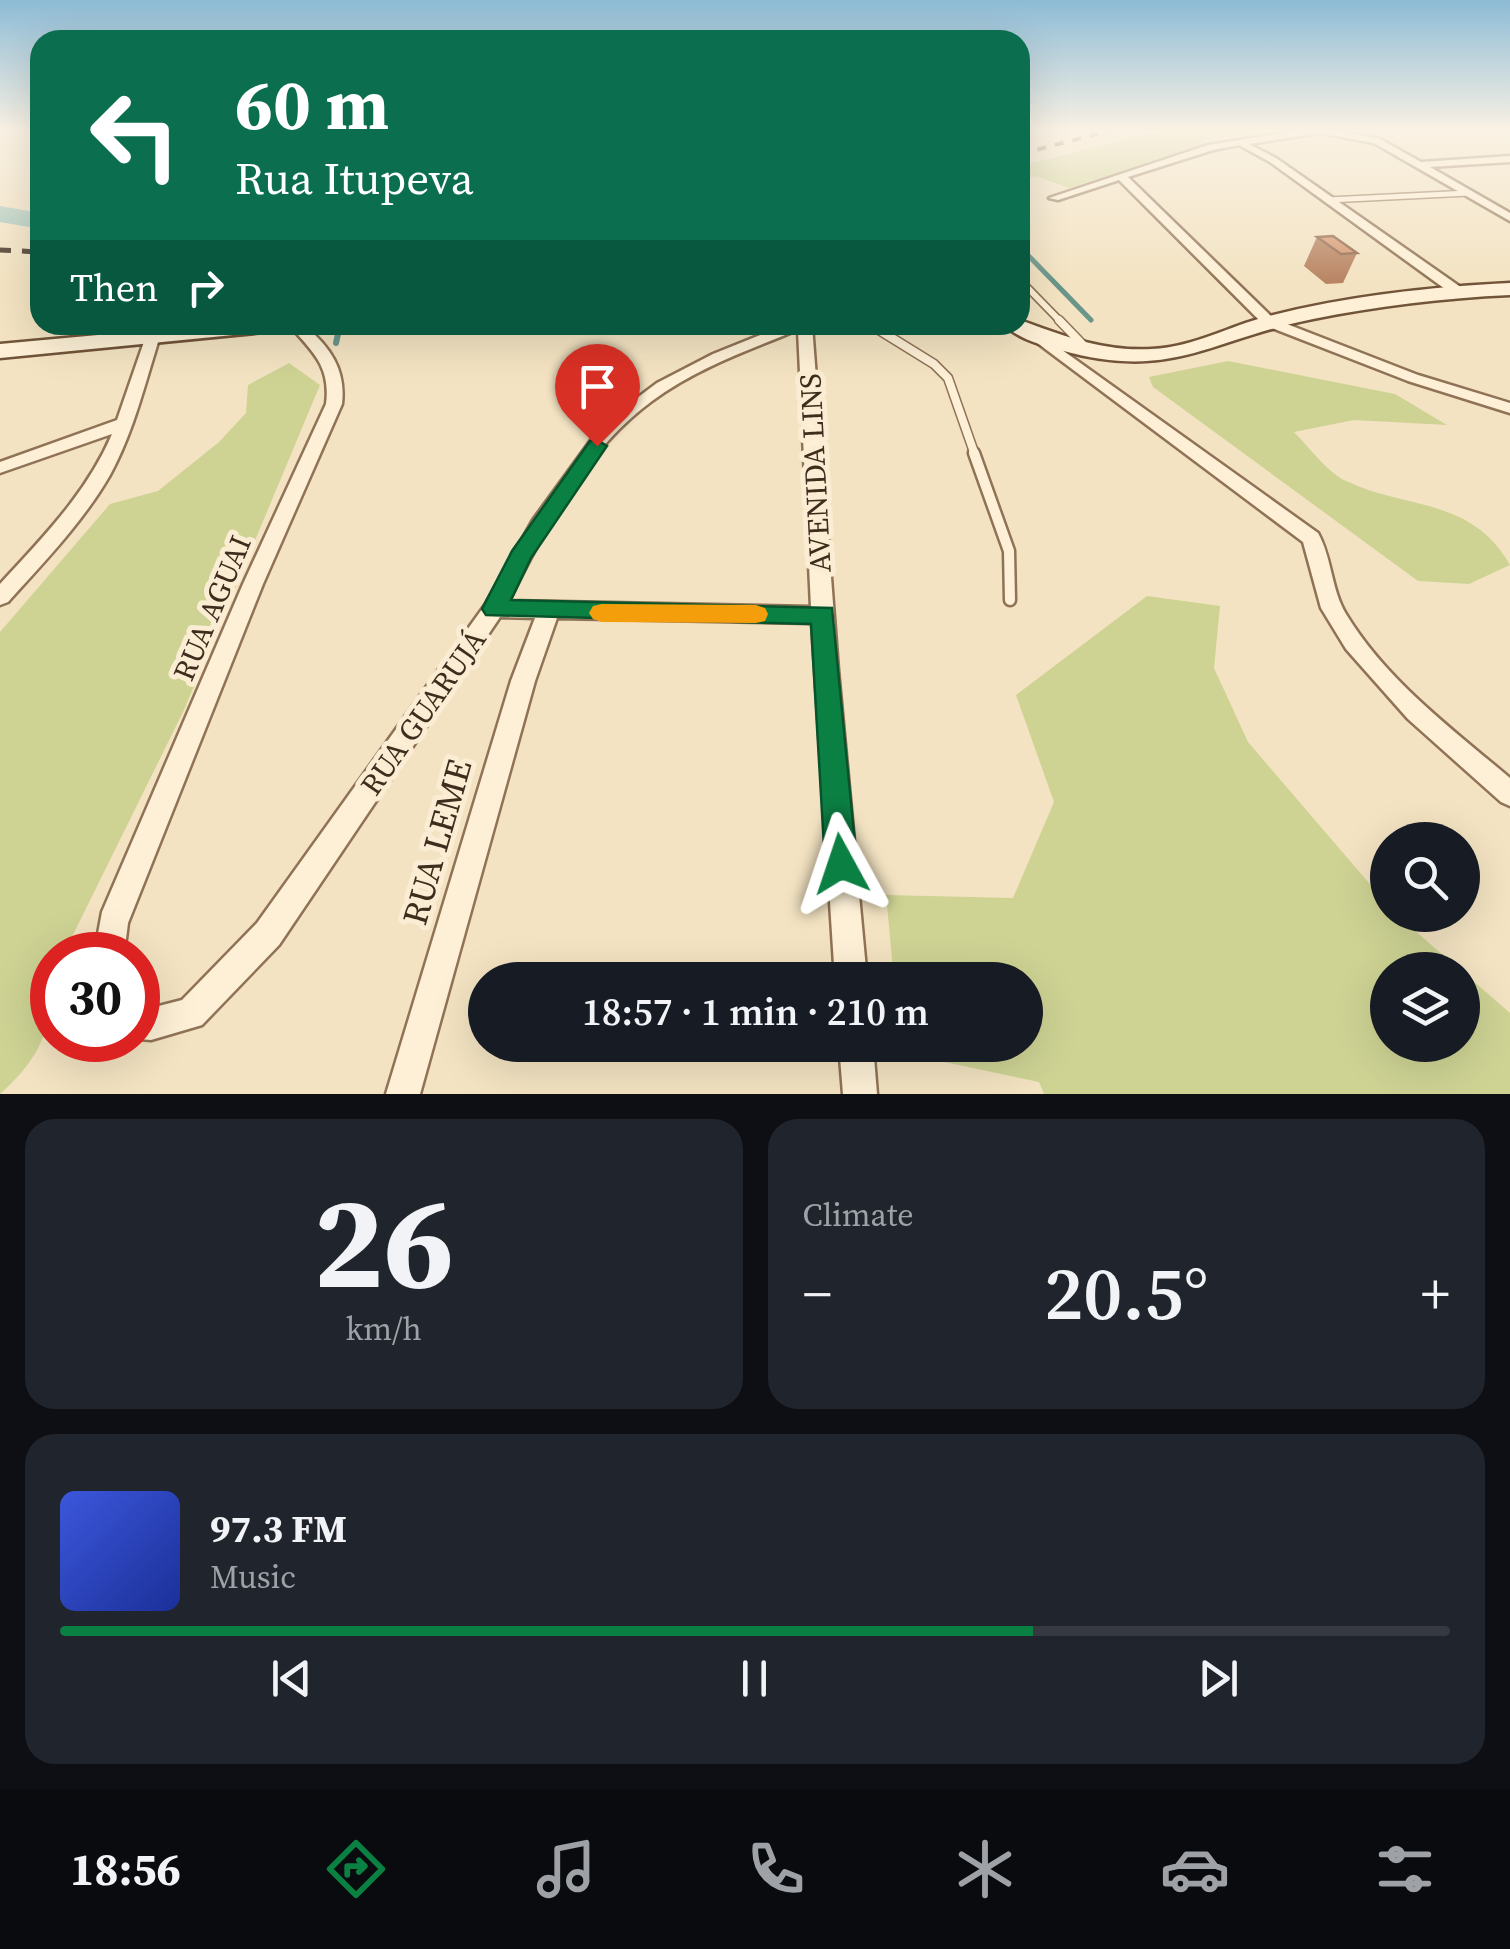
<!DOCTYPE html>
<html lang="en">
<head>
<meta charset="utf-8">
<style>
  :root { --surface:#171b24; --page:#20242c; --text:#f1f3f6; --muted:#9ea1a6; --line:#363941; --accent:#0b8043 }
  body { margin:0; font-family:"Source Serif 4",serif; background:var(--page); color:var(--text); height:100vh; display:flex; flex-direction:column; font-size:38px; white-space:nowrap }
  * { box-sizing:border-box; margin:0 }
  p { font-size:32px; color:var(--muted) }
  .icon { flex:none; width:55px; height:55px; fill:none; stroke:currentColor; stroke-width:2; stroke-linecap:round; stroke-linejoin:round }
  .map { position:relative; height:1094px; overflow:hidden }
  .panel { display:flex; flex-direction:column; gap:25px; padding:25px; background:#0d0f14; flex:1 }
  .panel>* { flex:none }
  .hud { position:absolute; left:30px; top:30px; width:1000px; height:305px; border-radius:30px; box-shadow:0 10px 40px #0002; background:#0b6e4f; color:#fff; overflow:hidden }
  .fabs { position:absolute; left:1370px; top:822px; display:grid; gap:20px }
  .fabs a { display:grid; place-items:center; width:110px; height:110px; border-radius:50%; background:var(--surface); box-shadow:0 10px 40px #0002; font-size:50px }
  .speed { position:absolute; left:30px; top:932px; display:flex; gap:20px; font-size:50px; font-weight:700; text-align:center }
  .speed>* { display:grid; place-content:center; width:130px; height:130px; border-radius:50%; background:var(--surface); box-shadow:0 10px 40px #0002; line-height:1 }
  .speed .limit { border:15px solid #d22; background:#fff; color:#111 }
  .pin { position:absolute; display:grid; place-items:center; width:85px; height:85px; color:#fff; margin:-102px -42px; border-radius:50% 50% 50% 0; rotate:-45deg; box-shadow:0 0 10px #0007 }
  .pin .icon { rotate:45deg }
  .me { position:absolute; width:110px; margin:-55px; rotate:355deg; stroke-linejoin:round; filter:drop-shadow(0 0 8px #0008) }
  .turn { display:flex; align-items:center; gap:35px; height:210px; padding:0 40px; font-size:45px }
  .turn .icon { width:130px; height:130px; stroke-width:2.5 }
  .turn b { display:block; font-size:70px; line-height:85px }
  .then { display:flex; align-items:center; height:95px; padding:0 40px; background:#0003; gap:20px; font-size:38px }
  .big { font-size:75px; font-weight:600; line-height:1.1 }
  .panel .card { flex:1; display:flex; flex-direction:column; justify-content:center; gap:15px; min-width:0; padding:0 35px; border-radius:30px; background:var(--page) }
  .panel .dial { align-items:center; gap:0 }
  .dial b { font-size:130px; line-height:1 }
  .song { display:flex; align-items:center; gap:30px }
  .cover { width:120px; height:120px; border-radius:15px; background:linear-gradient(135deg,hsl(230 70% 55%),hsl(230 70% 35%)) }
  .played { height:10px; border-radius:5px; background:linear-gradient(90deg,var(--accent) 70%,var(--line) 70%) }
  .keys { display:flex; justify-content:space-around; direction:ltr }
  .heat { display:flex; justify-content:space-between; align-items:center; font-size:55px; direction:ltr }
  .panel .tiles { flex:1; display:grid; gap:25px; grid-template-columns:1fr 1fr }
  .card:last-child { grid-column:span 2 }
  .trip { position:absolute; left:468px; top:962px; width:575px; height:100px; border-radius:50px; background:var(--surface); box-shadow:0 10px 40px #0002; font-weight:600; line-height:100px; text-align:center }
  .tab-bar { display:flex; height:160px; justify-content:space-around; align-items:center; background:#090b0e; color:var(--muted) }
  .tab-bar .icon { width:70px; height:70px }
  .tab-bar .current { color:var(--accent) }
  .tab-bar b { font-size:45px; color:var(--text) }
  .map>svg:first-child { display:block }
</style>
</head>
<body>
<div class="map">
<svg width="1510" height="1094" viewBox="0 0 1510 1094">
  <rect width="100%" height="100%" fill="#f3e3c2"/>
  <g fill="#ced394">
    <polygon points="1165,130 1285,130 1199,140 1207,144 1069,188 1036,176 1020,180 1020,166"/>
    <path d="M1228 361 1395 394 1447 425 1354 420 1294 432C1309 447 1327 472 1346 481 1404 509 1472 497 1510 565L1469 584 1418 581 1153 387 1149 377Z"/>
    <path d="M289 363 320 385 184 710 70 941 66 955H52C52 1018 50 1050 0 1094V632L110 504 158 491 219 442 246 413 248 385Z"/>
    <polygon points="1147,596 1220,606 1214,668 1248,742 1387,904 1388,915 1397,915 1460,970 1388,970 1388,1045 1462,1045 1463,972 1510,1013 1510,1094 1044,1094 1039,1082 901,1053 900,1045 1025,1045 1025,980 894,980 886,895 1013,898 1054,802 1016,695"/>
  </g>
  <g fill="none" stroke-linecap="round" stroke-linejoin="round">
    <polyline stroke="#6a9589" stroke-width="5" points="1020,247 1091,320"/>
    <polyline stroke="#6a9589" stroke-width="6" points="336,343 340,325"/>
    <polygon fill="#a5c6bb" fill-rule="evenodd" points="0,206 40,213 40,229 0,222"/>
    <g stroke="#907356" stroke-width="8">
      <polyline id="service-far3" points="1328,200 1469,193"/>
    </g>
    <g stroke="#907356" stroke-width="9">
      <polyline id="service-far2" points="1020,280 1061,322"/>
    </g>
    <g stroke="#907356" stroke-width="11">
      <g id="service-far1">
        <polyline points="1059,320 1086,348"/>
        <polyline points="871,325 934,364 948,378 975,455"/>
      </g>
    </g>
    <g stroke="#907356" stroke-width="15">
      <polyline id="service" points="974,453 1009,551 1010,600"/>
    </g>
    <g stroke="#907356" stroke-width="5">
      <g id="minor">
        <polygon points="1301,130 1334,130 1380,139 1421,162 1510,156 1510,162 1430,167 1510,213 1510,221 1374,143 1319,133 1249,144 1276,158 1462,288 1462,294 1452,294 1270,162 1239,145 1213,150 1128,177 1274,319 1418,375 1510,403 1510,413 1408,381 1264,325 1119,180 1058,200 1049,198 1208,145"/>
        <path d="M289 325H304C330 347 346 369 342 404L263 584 128 923 124 955H94L102 912 243 584 326 404C331 366 312 351 289 325Z"/>
        <path d="M785 325H812L838 670 867 980H835L812 623 557 618 535 681 420 1094H386L511 681 535 618 500 617 279 945 202 1025 151 1040 138 1039V1007L151 1008 182 1000 257 923 485 605 533 520 594 436 617 413 657 383 713 354ZM798 330 811 607 509 601C544 529 586 449 652 401 695 369 748 350 798 330Z"/>
        <path d="M153 332 160 336C145 383 134 431 110 475 83 522 44 562 8 602L0 605V584C43 537 87 493 112 434L0 473V462L117 420 146 336Z"/>
        <path d="M1037 332 1318 533C1332 558 1331 589 1346 614 1386 680 1452 729 1510 778V806L1501 802 1408 719 1346 649 1321 608 1303 542 1032 339V333Z"/>
        <polygon points="839,1045 873,1045 877,1094 843,1094"/>
      </g>
    </g>
    <g stroke="#725439" stroke-width="5">
      <g id="secondary">
        <path d="M1510 283V295C1444 298 1378 306 1313 319 1210 339 1173 382 1060 350 1042 345 1018 339 1005 325H1020V320C1064 336 1104 352 1152 349 1194 347 1229 326 1269 316 1347 296 1429 287 1510 283Z"/>
        <polygon points="207,325 286,325 275,331 0,358 0,344"/>
      </g>
    </g>
    <use href="#service-far3" stroke="#fdf0d6" stroke-width="5"/>
    <use href="#service-far2" stroke="#fdf0d6" stroke-width="6"/>
    <use href="#service-far1" stroke="#fdf0d6" stroke-width="8"/>
    <use href="#service" stroke="#fdf0d6" stroke-width="10"/>
    <use href="#minor" fill="#fdf0d6" fill-rule="evenodd"/>
    <use href="#secondary" fill="#fdf0d6" fill-rule="evenodd"/>
    <polyline stroke="#3e2c1c" stroke-width="4" stroke-dasharray="9 9" stroke-linecap="butt" points="1020,154 1112,130"/>
    <polyline stroke="#3e2c1c" stroke-width="5" stroke-dasharray="11 11" stroke-linecap="butt" points="0,250 40,252"/>
  </g>
  <polygon fill="#b88463" points="1317,237 1357,253 1343,283 1326,284 1304,266"/>
  <polygon fill="#d69a73" stroke="#966c50" stroke-width="2.5" points="1333,236 1357,253 1341,254 1317,237"/>
  <linearGradient id="sky" x2="0" y2="1"><stop stop-color="#8dbbd6"/><stop offset="0.46" stop-color="#faf2e4"/><stop offset="1" stop-color="#faf2e4" stop-opacity="0"/></linearGradient>
  <rect width="1510" height="283" fill="url(#sky)"/>
  <polygon fill="#0b8043" stroke="#07532c" stroke-width="2.5" points="597,440 607,446 531,558 511,600 832,608 857,864 852,874 841,879 830,874 825,864 811,624 486,615 482,609 512,551 590,441"/>
  <polygon fill="#f59e0b" points="602,604 756,605 765,608 768,614 765,621 756,623 602,622 593,619 589,613 593,606"/>
  <g text-anchor="middle" dominant-baseline="central" stroke-width="10" stroke-linejoin="round" paint-order="stroke">
    <g font-size="30" fill="#3e2c1c" stroke="#faedd3">
      <text transform="translate(815 473) rotate(-93)">AVENIDA LINS</text>
      <text transform="translate(212 608) rotate(-67)">RUA AGUAI</text>
      <text transform="translate(423 712) rotate(-55)">RUA GUARUJÁ</text>
    </g>
    <g font-size="35" fill="#3e2c1c" stroke="#faedd3">
      <text transform="translate(437 842) rotate(-74)">RUA LEME</text>
    </g>
  </g>
</svg>
<div class="fabs">
<a><svg class="icon" aria-label="search" viewBox="0 0 24 24"><circle cx="10" cy="10" r="6"/><path d="M15 15l6 6"/></svg></a>
<a><svg class="icon" aria-label="layers" viewBox="0 0 24 24"><path d="M12 4l9 5-9 5-9-5zM3 14l9 5 9-5"/></svg></a>
</div>
<div class="speed"><div class="limit">30</div></div>
<div class="pin" style="left:597px;top:446px;background:#d93025"><svg class="icon" aria-label="arrive" viewBox="0 0 24 24"><path d="M6 21V4h12l-3 4 3 4H6"/></svg></div>
<svg class="me" style="left:841px;top:864px" viewBox="-20 -20 40 40"><path d="M0-17L14 15 0 8-14 15z" fill="#0b8043" stroke="#fff" stroke-width="4"/></svg>
<div class="trip">18:57 · 1 min · 210 m</div>
<div class="hud">
<div class="turn"><svg class="icon" aria-label="left" viewBox="0 0 24 24"><path d="M17 20v-9H6M10 6l-5 5 5 5"/></svg><div><b>60 m</b>Rua Itupeva</div></div>
<div class="then">Then<svg class="icon" aria-label="right" viewBox="0 0 24 24"><path d="M7 20v-9h11M14 6l5 5-5 5"/></svg></div>
</div>
</div>
<section class="panel">
<div class="tiles">
<div class="card dial"><b>26</b><p>km/h</p></div>
<div class="card"><p>Climate</p>
<div class="heat"><a>−</a><b class="big">20.5°</b><a>+</a></div>
</div>
<div class="card">
<div class="song"><i class="cover"></i><div><b>97.3 FM</b><p>Music</p></div></div>
<div class="played"></div>
<div class="keys"><svg class="icon" aria-label="previous" viewBox="0 0 24 24"><path d="M18 5L8 12l10 7zM5 5v14"/></svg><svg class="icon" aria-label="pause" viewBox="0 0 24 24"><path d="M8 5v14M16 5v14"/></svg><svg class="icon" aria-label="next" viewBox="0 0 24 24"><path d="M6 5l10 7-10 7zM19 5v14"/></svg></div>
</div>
</div>
</section>
<nav class="tab-bar">
<b>18:56</b>
<svg class="icon current" aria-label="directions" viewBox="0 0 24 24"><path d="M12 3l9 9-9 9-9-9zM9 14v-3h6M13 9l2 2-2 2"/></svg>
<svg class="icon" aria-label="music" viewBox="0 0 24 24"><path d="M9 18V5l10-2v13"/><circle cx="6" cy="18" r="3"/><circle cx="16" cy="16" r="3"/></svg>
<svg class="icon" aria-label="phone" viewBox="0 0 24 24"><path d="M5 4h4l2 5-3 2q2 4 5 5l2-3 5 2v4C11 20 4 13 5 4z"/></svg>
<svg class="icon" aria-label="climate" viewBox="0 0 24 24"><path d="M12 3v18M4 7l16 10M4 17L20 7"/></svg>
<svg class="icon" aria-label="car" viewBox="0 0 24 24"><path d="M5 17H2v-5l4-1 3-4h7l3 4 3 1v5h-3M9 17h6M6 11h13"/><circle cx="7" cy="17" r="2"/><circle cx="17" cy="17" r="2"/></svg>
<svg class="icon" aria-label="filters" viewBox="0 0 24 24"><path d="M4 7h16M4 17h16"/><circle cx="9" cy="7" r="2"/><circle cx="15" cy="17" r="2"/></svg>
</nav>
</body>
</html>
